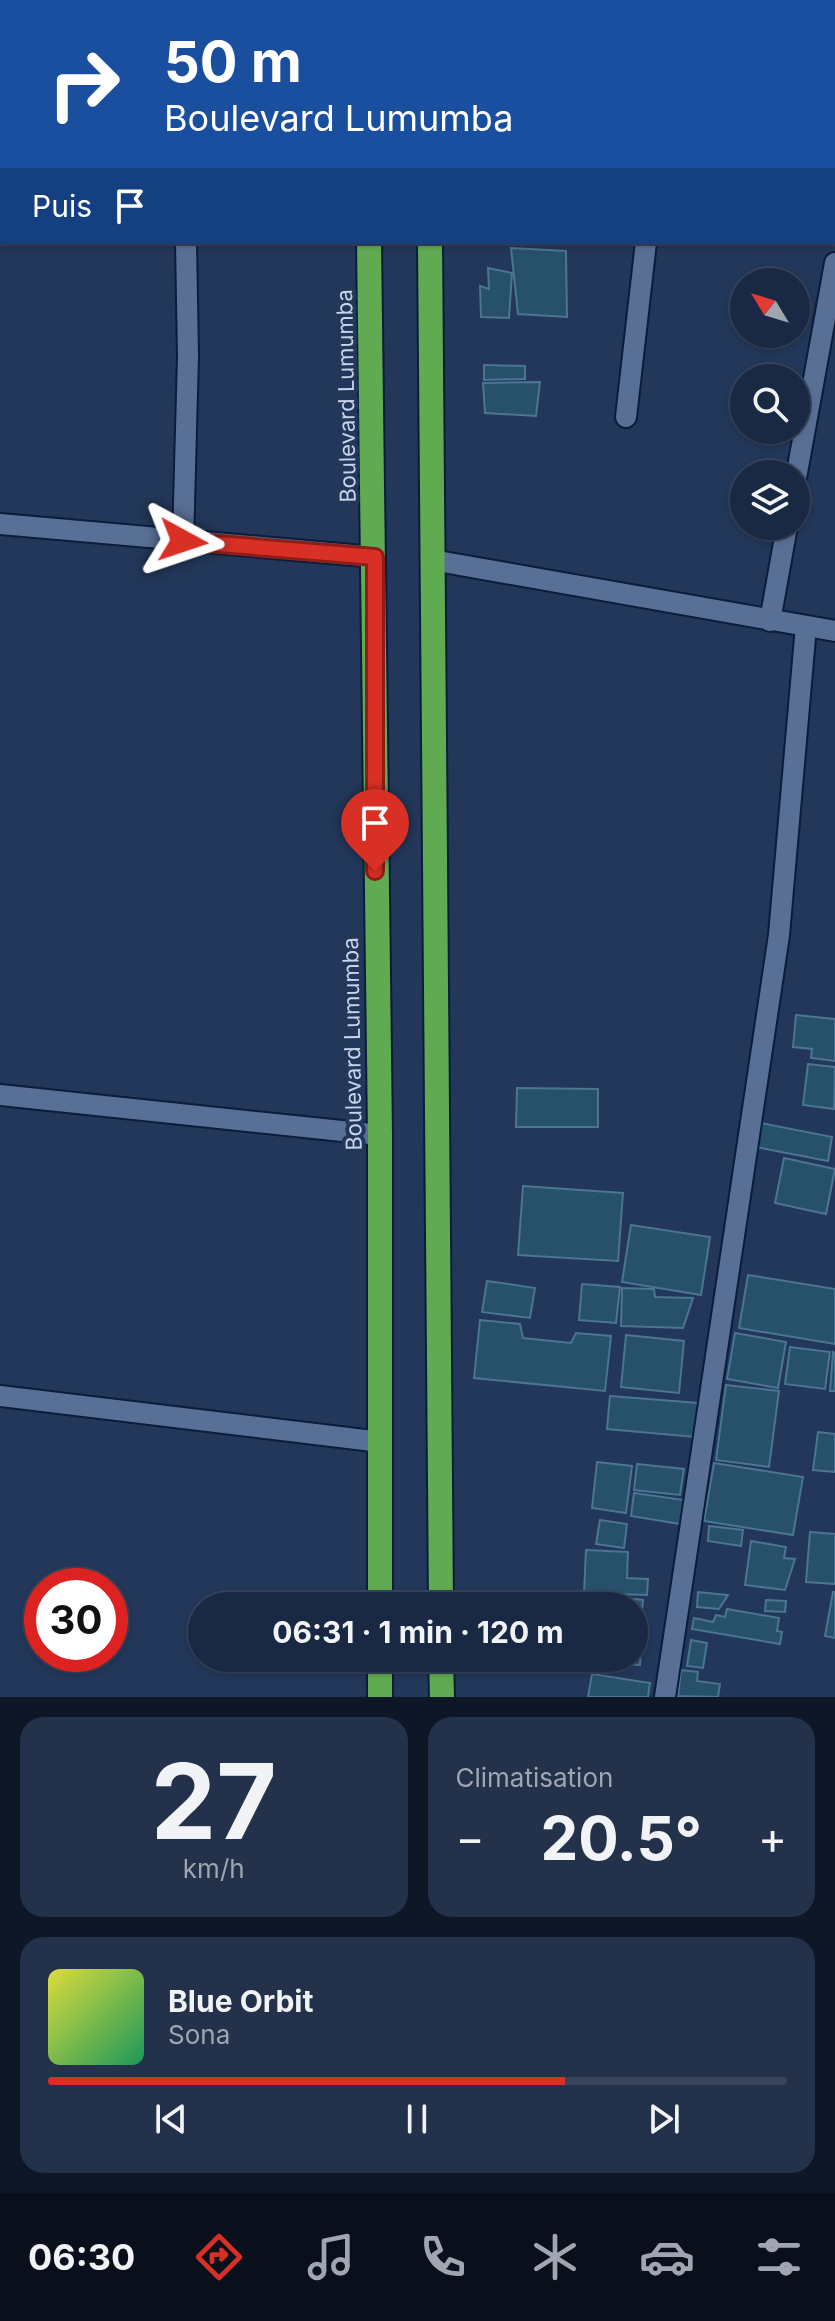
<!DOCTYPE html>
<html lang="fr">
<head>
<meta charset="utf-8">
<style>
  :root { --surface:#1a2943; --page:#23314a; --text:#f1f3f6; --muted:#9fa6b2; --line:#38455c; --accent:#d93025 }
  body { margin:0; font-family:Inter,sans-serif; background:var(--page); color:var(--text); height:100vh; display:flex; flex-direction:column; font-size:30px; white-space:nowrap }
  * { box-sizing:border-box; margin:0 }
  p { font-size:26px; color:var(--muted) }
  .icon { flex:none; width:44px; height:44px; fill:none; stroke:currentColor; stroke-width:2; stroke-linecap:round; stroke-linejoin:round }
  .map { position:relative; height:1697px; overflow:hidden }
  .side { display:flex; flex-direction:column; gap:20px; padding:20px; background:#0e1725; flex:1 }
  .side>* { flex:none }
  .top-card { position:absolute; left:0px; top:0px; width:836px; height:244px; box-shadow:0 2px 6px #0004,0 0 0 2px var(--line); background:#1a4fa0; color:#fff; overflow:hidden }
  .needle { width:52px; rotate:308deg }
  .buttons { position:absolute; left:730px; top:268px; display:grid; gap:16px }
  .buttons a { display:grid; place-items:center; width:80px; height:80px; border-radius:50%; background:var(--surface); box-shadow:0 2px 6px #0004,0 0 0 2px var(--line); font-size:40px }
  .speed { position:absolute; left:24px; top:1568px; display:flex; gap:16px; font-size:40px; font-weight:700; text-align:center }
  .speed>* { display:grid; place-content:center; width:104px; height:104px; border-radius:50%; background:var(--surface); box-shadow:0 2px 6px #0004,0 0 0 2px var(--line); line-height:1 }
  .speed .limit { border:12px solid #d22; background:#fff; color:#111 }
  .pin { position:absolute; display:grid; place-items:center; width:68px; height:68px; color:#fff; margin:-82px -34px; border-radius:50% 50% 50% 0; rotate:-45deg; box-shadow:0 0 8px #0007 }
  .pin .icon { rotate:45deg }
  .me { position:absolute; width:88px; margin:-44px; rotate:95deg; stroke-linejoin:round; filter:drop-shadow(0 0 6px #0008) }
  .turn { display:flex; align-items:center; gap:28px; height:168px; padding:0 32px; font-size:36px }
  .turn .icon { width:104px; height:104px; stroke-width:2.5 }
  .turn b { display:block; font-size:56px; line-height:68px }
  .then { display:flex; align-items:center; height:76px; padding:0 32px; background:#0003; gap:16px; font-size:30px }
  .big { font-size:60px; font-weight:700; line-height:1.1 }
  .side .card { flex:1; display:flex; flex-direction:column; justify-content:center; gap:12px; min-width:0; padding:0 28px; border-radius:24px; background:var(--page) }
  .side .dial { align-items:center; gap:0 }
  .dial b { font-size:104px; line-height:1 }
  .song { display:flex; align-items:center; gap:24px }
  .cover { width:96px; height:96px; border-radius:12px; background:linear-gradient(135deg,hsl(60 70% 55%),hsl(150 70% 35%)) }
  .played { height:8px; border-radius:4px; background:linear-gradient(90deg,var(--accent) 70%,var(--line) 70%) }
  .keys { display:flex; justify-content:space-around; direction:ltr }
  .heat { display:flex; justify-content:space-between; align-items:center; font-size:44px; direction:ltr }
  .side .tiles { flex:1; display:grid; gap:20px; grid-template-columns:1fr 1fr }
  .card:last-child { grid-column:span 2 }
  .trip { position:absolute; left:188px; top:1592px; width:460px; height:80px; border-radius:40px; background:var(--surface); box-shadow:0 2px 6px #0004,0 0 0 2px var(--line); font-weight:700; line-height:80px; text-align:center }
  .tab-bar { display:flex; height:128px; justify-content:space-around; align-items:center; background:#0a101b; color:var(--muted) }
  .tab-bar .icon { width:56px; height:56px }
  .tab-bar .selected { color:var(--accent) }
  .tab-bar b { font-size:36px; color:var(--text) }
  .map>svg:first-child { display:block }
</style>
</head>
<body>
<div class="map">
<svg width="835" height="1697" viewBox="0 0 835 1697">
  <rect width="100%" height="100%" fill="#223759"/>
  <g fill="#27506b" stroke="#4b7593" stroke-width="2">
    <polygon points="511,248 566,251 567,317 518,314"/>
    <polygon points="488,268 512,273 509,318 481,317 480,286 489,289"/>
    <polygon points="484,365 525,366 525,379 484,380"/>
    <polygon points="540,382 536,416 485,413 483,383"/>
    <polygon points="796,1015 835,1019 835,1061 811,1058 812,1049 793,1047"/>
    <polygon points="808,1064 835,1067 834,1109 803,1105"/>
    <polygon points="517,1088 598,1089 598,1127 516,1127"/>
    <polygon points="761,1123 832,1137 828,1161 756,1147"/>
    <polygon points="784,1158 835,1169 826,1214 775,1203"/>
    <polygon points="523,1186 623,1193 618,1261 518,1255"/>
    <polygon points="631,1225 710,1237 701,1295 622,1282"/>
    <polygon points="748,1275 835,1289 835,1344 739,1328"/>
    <polygon points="487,1281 535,1288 530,1318 482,1312"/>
    <polygon points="582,1284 620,1287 616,1323 579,1320"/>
    <polygon points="622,1288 654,1289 655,1297 693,1298 683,1328 621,1326"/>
    <polygon points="480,1320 520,1324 523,1338 571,1343 576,1333 611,1336 605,1391 474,1378"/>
    <polygon points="735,1333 786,1342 778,1388 727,1379"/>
    <polygon points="626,1335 684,1341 679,1393 621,1387"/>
    <polygon points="790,1347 830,1352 825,1389 785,1384"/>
    <polygon points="833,1352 835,1353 835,1391 830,1391"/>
    <polygon points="726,1385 779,1391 769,1467 716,1460"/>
    <polygon points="610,1396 698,1403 695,1437 607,1429"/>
    <polygon points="818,1432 835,1434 835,1472 813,1470"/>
    <polygon points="597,1462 632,1466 626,1513 592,1508"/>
    <polygon points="714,1463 803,1477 793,1535 704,1521"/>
    <polygon points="637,1464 684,1469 680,1495 634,1490"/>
    <polygon points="634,1493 684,1500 680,1524 631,1516"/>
    <polygon points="600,1520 627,1524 624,1548 596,1544"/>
    <polygon points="709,1526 743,1530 741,1546 708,1541"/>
    <polygon points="810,1532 835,1534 835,1584 806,1582"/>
    <polygon points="751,1541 786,1547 784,1558 795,1559 785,1590 745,1585"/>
    <polygon points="586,1550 628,1552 627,1578 648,1579 647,1595 584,1593"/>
    <polygon points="698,1592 728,1595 719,1609 697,1607"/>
    <polygon points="833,1592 835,1592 835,1638 825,1636"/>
    <polygon points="593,1595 643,1600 640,1631 634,1630 634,1606 592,1606"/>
    <polygon points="766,1600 786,1601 785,1612 765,1611"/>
    <polygon points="727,1609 779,1618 777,1631 782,1632 780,1644 692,1629 694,1618 713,1622 716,1615 725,1617"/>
    <polygon points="634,1633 642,1633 640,1665 583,1662 583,1658 634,1658"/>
    <polygon points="691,1640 707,1643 703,1668 687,1666"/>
    <polygon points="681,1670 698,1672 697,1681 720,1684 718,1697 678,1696"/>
    <polygon points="592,1674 650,1683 648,1697 588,1697"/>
  </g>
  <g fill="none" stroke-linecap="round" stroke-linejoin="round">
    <g stroke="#0a1d3d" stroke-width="24">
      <g id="minor">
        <polyline points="183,2 183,0"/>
        <polyline points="670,2 671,0"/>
        <polyline points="626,417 646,242"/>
        <polyline points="796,478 835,263"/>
        <polyline points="0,524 375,557"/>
        <polyline points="183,541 188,356 186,242"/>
        <polyline points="432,560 835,631"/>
        <polyline points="770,621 787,526"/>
        <polyline points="0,1095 380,1135"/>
        <polyline points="0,1396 381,1442"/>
        <polyline points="665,1697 779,935 806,626"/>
      </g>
    </g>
    <g stroke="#0a1d3d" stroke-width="28">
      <g id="highway">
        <polyline points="365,0 365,2"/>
        <polyline points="429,0 429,2"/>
        <polyline points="369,242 380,1135 380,1606"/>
        <polyline points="430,242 441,1606"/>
        <polyline points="441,1658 442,1697"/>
        <polyline points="380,1697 380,1658"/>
      </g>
    </g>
    <use href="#minor" stroke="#597096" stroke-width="20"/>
    <use href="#highway" stroke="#60aa51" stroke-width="24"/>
  </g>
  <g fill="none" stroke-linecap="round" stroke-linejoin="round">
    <g stroke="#8d1f18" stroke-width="20">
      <polyline id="route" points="183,541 375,557 375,871"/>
    </g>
    <use href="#route" stroke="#d93025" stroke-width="14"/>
  </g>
  <g text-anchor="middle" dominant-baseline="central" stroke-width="8" stroke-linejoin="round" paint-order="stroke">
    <g font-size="22" fill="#c7d4ea" stroke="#223759">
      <text transform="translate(346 396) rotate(-91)">Boulevard Lumumba</text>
      <text transform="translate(352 1044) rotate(-91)">Boulevard Lumumba</text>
    </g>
  </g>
</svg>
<div class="buttons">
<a><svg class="needle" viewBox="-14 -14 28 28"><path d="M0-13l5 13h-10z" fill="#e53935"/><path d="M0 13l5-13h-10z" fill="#9fa6b2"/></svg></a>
<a><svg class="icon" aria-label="search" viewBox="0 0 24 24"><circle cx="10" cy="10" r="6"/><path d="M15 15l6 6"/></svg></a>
<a><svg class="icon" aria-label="layers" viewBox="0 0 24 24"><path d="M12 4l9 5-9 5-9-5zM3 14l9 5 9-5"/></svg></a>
</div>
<div class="speed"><div class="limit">30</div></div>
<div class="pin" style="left:375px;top:871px;background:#d93025"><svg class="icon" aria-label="arrive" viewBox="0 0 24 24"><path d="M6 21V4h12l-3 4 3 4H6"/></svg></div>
<svg class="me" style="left:183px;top:541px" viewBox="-20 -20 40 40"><path d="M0-17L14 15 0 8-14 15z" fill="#d93025" stroke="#fff" stroke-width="4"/></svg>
<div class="trip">06:31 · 1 min · 120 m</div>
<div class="top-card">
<div class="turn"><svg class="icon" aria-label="right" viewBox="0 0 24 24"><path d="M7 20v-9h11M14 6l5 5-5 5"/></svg><div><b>50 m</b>Boulevard Lumumba</div></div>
<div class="then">Puis<svg class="icon" aria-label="arrive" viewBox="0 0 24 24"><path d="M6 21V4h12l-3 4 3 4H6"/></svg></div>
</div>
</div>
<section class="side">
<div class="tiles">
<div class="card dial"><b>27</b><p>km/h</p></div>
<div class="card"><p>Climatisation</p>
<div class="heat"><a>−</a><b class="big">20.5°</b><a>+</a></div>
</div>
<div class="card">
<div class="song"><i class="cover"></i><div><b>Blue Orbit</b><p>Sona</p></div></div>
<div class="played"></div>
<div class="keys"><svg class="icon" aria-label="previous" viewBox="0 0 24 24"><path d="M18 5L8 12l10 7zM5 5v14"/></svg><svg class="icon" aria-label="pause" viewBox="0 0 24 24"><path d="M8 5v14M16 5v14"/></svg><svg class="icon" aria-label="next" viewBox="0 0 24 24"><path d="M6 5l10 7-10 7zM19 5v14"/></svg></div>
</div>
</div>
</section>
<nav class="tab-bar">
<b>06:30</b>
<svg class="icon selected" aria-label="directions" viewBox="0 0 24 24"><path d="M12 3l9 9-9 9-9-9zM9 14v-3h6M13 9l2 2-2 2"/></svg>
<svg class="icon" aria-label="music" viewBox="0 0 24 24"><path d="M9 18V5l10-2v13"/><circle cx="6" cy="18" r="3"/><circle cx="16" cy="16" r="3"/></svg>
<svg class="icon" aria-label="phone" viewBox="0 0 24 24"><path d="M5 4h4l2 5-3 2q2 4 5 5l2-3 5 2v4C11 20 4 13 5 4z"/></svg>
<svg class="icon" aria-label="climate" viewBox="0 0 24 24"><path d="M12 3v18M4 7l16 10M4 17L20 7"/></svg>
<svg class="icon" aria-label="car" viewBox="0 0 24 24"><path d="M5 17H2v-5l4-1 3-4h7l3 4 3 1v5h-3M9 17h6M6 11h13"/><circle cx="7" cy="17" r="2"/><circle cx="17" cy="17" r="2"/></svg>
<svg class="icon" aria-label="filters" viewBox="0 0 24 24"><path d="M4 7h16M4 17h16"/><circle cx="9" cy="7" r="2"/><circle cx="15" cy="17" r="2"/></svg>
</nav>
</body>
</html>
